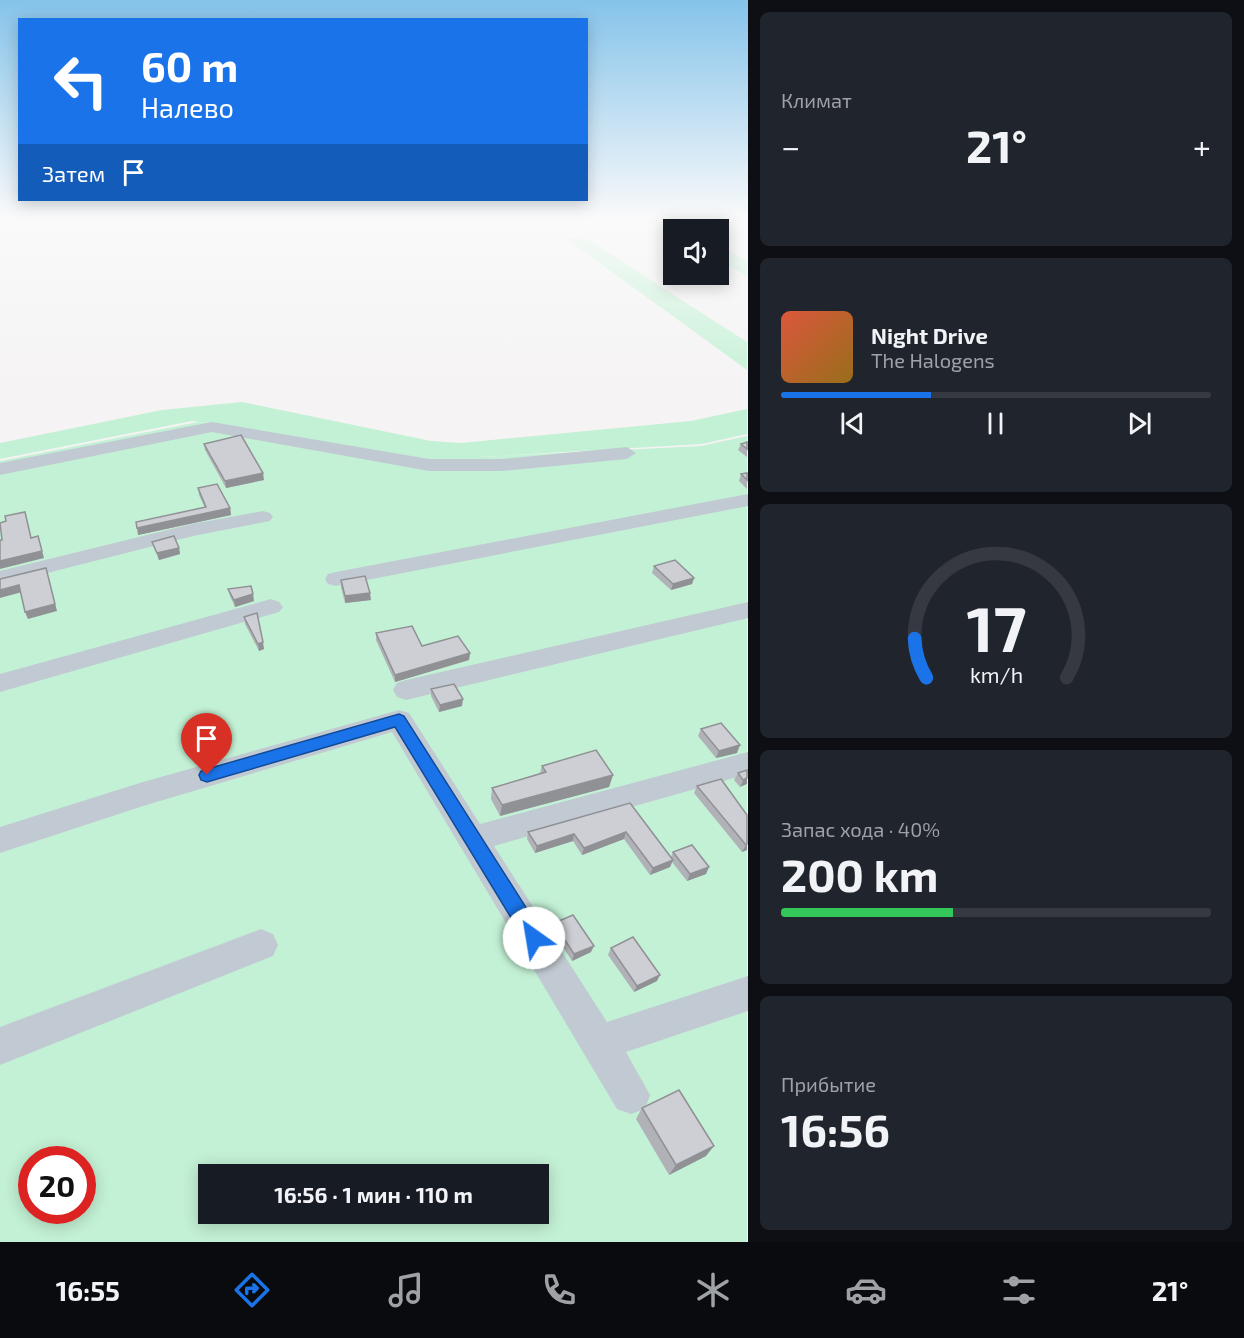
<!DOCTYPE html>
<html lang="ru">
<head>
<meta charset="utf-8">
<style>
  :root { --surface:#171b24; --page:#20242c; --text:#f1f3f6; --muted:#9ea1a6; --line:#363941; --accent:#1a73e8 }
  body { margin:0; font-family:"Exo 2",sans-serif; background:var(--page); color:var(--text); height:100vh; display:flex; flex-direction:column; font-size:22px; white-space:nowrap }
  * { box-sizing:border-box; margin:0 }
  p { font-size:20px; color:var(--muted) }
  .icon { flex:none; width:33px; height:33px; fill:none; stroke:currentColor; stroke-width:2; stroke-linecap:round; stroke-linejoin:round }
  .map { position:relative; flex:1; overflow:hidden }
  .details { display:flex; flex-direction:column; gap:12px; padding:12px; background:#0d0f14; width:496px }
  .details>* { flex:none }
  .hud { position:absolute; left:18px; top:18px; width:570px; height:183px; border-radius:0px; box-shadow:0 3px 15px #0003; background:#1a73e8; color:#fff; overflow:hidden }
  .tools { position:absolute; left:663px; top:219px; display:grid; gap:12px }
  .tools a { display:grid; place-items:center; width:66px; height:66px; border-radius:0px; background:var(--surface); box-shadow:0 3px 15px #0003; font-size:30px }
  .speed { position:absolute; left:18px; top:1146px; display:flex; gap:12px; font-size:30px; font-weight:700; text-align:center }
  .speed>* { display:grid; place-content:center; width:78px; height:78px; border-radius:50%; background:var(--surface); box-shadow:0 3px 15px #0003; line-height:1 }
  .speed .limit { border:9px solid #d22; background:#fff; color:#111 }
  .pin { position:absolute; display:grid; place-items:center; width:51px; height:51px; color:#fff; margin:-62px -26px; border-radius:50% 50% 50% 0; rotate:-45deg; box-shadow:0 0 6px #0007 }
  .pin .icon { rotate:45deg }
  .me { position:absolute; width:66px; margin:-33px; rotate:328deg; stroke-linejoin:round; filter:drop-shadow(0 0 4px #0008) }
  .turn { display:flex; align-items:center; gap:21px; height:126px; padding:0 24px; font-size:27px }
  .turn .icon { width:78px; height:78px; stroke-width:2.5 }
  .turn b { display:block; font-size:42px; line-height:51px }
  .then { display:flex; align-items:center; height:57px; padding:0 24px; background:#0003; gap:12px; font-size:22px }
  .big { font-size:45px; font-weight:700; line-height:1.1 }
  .details .card { flex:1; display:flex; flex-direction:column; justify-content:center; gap:9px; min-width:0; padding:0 21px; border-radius:9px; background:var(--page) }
  .details .dial { align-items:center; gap:0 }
  .dial svg { height:156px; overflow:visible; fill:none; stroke:var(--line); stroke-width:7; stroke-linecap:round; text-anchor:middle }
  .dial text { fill:var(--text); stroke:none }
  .song { display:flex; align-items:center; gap:18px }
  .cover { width:72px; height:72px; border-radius:9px; background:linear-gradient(135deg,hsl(10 70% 55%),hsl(40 70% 35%)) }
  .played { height:6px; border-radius:3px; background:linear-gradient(90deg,var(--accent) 35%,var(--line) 35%) }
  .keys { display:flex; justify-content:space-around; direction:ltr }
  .heat { display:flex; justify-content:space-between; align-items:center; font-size:33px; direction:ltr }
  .charge { height:9px; border-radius:4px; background:linear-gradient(90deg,#34c759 40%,var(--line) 0) }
  .trip { position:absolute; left:198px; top:1164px; width:351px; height:60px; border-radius:0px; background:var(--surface); box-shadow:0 3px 15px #0003; font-weight:700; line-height:60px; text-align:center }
  .menu { display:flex; height:96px; justify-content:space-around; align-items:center; background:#090b0e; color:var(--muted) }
  .menu .icon { width:42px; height:42px }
  .menu .selected { color:var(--accent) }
  .menu b { font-size:27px; color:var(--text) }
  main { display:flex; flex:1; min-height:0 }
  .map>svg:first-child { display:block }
</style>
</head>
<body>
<main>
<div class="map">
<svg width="748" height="1242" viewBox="0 0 748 1242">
  <rect width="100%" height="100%" fill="#f5f3f3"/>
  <g fill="#c3f1d5" fill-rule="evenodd">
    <polygon points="640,219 668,219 688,229 674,230 673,237"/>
    <polygon points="571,237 590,241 747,342 747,370 571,242 567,239"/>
    <polygon points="719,245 747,261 747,276 719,261"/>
    <path d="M242 402 431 441 461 443 691 421 747 409V434L702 444 480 457 701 446 747 436V1242H0V461L198 422 246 427 192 421 0 459V443L162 410ZM32 1160H82V1210H32ZM208 1174H538V1214H208Z"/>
  </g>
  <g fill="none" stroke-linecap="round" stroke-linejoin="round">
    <g fill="#c1cad2" fill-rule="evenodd">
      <polygon points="212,422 429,459 502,459 627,447 636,453 627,459 502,471 429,471 212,432 0,475 0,463"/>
      <polygon points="748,494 748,506 336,586 328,584 325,579 328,574 336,572"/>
      <polygon points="263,511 270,513 273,517 270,521 193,536 0,585 0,571 192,524"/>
      <polygon points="271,599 279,602 283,607 279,612 0,692 0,674"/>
      <polygon points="748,602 748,618 406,700 397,697 393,690 397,683 406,680"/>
      <polygon points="399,710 409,713 480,824 748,752 748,774 494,846 607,1022 748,976 748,1011 626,1052 650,1095 645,1109 631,1114 617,1109 392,732 143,806 0,853 0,827 143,782"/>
      <polygon points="261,929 273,934 278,945 273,956 0,1065 0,1027"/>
    </g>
  </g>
  <g fill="#b0b2b7">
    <polygon points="747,442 747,457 738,450 741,444"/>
    <polygon points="204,444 264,480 226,488 205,450"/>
    <polygon points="747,473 747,489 739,481 741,474"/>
    <polygon points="198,488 230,508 231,515 138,535 205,508 199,495"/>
    <polygon points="152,542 179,548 180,554 159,560 154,548"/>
    <polygon points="654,566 694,578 692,584 671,590 652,573"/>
    <polygon points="341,580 371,600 345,603 341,587"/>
    <polygon points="228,589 254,601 235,607 230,596"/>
    <polygon points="244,617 264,649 259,651 245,624"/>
    <polygon points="376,633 422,646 470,653 469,660 395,682 376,640"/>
    <polygon points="431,689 462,706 439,712 431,696"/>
    <polygon points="701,729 737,753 716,758 698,736"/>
    <polygon points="542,766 613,775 609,787 500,816 491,799 492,788 540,773"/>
    <polygon points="747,770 740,787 734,780 738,773"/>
    <polygon points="697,786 747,815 747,850 742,852 694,793"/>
    <polygon points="630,803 671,857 673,852 706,874 687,881 672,862 670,867 650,875 624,839 582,855 573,841 535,853 527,839 528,832"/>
    <polygon points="554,923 591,952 572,961 552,930"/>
    <polygon points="611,948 657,981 634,992 608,955"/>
    <polygon points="642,1108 706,1156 669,1175 636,1119"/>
  </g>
  <g fill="#909195">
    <polygon points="263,473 264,480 226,488 225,481"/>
    <polygon points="230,508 231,515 138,535 137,528"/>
    <polygon points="38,536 44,558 0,569 0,561"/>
    <polygon points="179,548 180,554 159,560 157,553"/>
    <polygon points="46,568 57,611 28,619 25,612"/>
    <polygon points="694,578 692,584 671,590 673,584"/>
    <polygon points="19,585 22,592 0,598 0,590"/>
    <polygon points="370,593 371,600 345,603 345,596"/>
    <polygon points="253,594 254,601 235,607 234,600"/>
    <polygon points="263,642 264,649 259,651 258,644"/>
    <polygon points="470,653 469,660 395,682 395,675"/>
    <polygon points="463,699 462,706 439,712 440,705"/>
    <polygon points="740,745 737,753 716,758 719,751"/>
    <polygon points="613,775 609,787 500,816 502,805"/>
    <polygon points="747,778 747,784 740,787 743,780"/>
    <polygon points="626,832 624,839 582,855 584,848"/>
    <polygon points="574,834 573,841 535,853 537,846"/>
    <polygon points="747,844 747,850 742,852 746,845"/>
    <polygon points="673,860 670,867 650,875 653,868"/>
    <polygon points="709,867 706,874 687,881 690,874"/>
    <polygon points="594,946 591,952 572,961 574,954"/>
    <polygon points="660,975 657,981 634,992 637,986"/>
    <polygon points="714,1146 706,1156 669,1175 676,1165"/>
  </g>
  <g fill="#cdcfd5" stroke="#909195" stroke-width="1.5">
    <polygon points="241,435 263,473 225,481 204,444"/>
    <polygon points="747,442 747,449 741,444"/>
    <polygon points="747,473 747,480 741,474"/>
    <polygon points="217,484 230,508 137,528 136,522 206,507 198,488"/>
    <polygon points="25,512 31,538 38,536 42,551 0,561 0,540 2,540 0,523 6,521 5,516"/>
    <polygon points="174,536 179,548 157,553 152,542"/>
    <polygon points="675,560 694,578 673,584 654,566"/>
    <polygon points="46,568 55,604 25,612 19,585 0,590 0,579"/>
    <polygon points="365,576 370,593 345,596 341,580"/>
    <polygon points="251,586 253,594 234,600 228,589"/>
    <polygon points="257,613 263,642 258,644 244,617"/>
    <polygon points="412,626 422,646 458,636 470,653 395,675 376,633"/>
    <polygon points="454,684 463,699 440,705 431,689"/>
    <polygon points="721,723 740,745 719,751 701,729"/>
    <polygon points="596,750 613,775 502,805 492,788 546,772 542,766"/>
    <polygon points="747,770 747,778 743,780 738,773"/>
    <polygon points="721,779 747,815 747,844 746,845 697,786"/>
    <polygon points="630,803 673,860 653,868 626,832 584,848 574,834 537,846 528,832"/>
    <polygon points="692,845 709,867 690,874 673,852"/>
    <polygon points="573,915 594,946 574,954 554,923"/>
    <polygon points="633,937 660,975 637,986 611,948"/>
    <polygon points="679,1090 714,1146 676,1165 642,1108"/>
  </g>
  <linearGradient id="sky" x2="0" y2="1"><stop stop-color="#85c3ea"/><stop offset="0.56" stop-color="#fafafa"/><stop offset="1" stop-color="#fafafa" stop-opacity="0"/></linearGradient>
  <rect width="748" height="392" fill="url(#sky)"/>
  <polygon fill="#1a73e8" stroke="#114b97" stroke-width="1.5" points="399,714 404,716 541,931 543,938 541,944 534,947 527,944 395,727 207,782 201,780 199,775 201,771 207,769"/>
</svg>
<div class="tools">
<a><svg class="icon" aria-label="sound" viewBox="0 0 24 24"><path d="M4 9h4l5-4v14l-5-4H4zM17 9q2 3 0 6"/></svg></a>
</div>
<div class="speed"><div class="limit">20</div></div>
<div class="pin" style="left:207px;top:775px;background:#d93025"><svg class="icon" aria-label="arrive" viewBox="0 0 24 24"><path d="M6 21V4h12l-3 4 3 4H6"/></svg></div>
<svg class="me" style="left:534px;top:938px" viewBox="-20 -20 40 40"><circle r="19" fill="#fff"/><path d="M0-13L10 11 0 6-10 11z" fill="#1a73e8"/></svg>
<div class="trip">16:56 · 1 мин · 110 m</div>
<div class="hud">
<div class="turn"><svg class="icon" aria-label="left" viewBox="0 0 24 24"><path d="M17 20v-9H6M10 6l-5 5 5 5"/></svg><div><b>60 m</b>Налево</div></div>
<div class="then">Затем<svg class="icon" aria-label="arrive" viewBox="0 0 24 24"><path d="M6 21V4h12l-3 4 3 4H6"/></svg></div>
</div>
</div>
<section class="details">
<div class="card"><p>Климат</p>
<div class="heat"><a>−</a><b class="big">21°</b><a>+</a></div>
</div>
<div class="card">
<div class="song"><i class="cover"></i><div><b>Night Drive</b><p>The Halogens</p></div></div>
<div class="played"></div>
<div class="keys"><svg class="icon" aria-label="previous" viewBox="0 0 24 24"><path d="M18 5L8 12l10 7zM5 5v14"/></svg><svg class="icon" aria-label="pause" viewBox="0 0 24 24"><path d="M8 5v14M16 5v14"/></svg><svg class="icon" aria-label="next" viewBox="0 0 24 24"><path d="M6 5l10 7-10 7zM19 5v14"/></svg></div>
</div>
<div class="card dial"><svg viewBox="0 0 100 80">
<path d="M14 69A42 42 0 1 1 86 69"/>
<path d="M14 69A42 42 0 0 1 8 49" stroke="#1a73e8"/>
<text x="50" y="56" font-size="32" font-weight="700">17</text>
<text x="50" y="72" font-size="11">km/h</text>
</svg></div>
<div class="card"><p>Запас хода · 40%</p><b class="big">200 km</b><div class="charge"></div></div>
<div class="card"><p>Прибытие</p><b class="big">16:56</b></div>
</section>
</main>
<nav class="menu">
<b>16:55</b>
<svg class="icon selected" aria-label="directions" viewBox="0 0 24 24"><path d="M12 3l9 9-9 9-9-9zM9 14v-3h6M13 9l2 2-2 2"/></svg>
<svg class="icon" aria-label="music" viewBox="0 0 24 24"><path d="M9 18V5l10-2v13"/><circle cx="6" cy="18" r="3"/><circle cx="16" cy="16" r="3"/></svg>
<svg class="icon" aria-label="phone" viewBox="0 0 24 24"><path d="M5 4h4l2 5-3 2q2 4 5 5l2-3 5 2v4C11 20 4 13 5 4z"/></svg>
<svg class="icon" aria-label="climate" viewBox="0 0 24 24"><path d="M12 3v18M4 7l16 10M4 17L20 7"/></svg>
<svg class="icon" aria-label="car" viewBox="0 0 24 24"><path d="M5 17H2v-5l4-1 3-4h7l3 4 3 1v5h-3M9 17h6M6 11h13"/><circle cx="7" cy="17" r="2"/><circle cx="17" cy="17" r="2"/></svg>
<svg class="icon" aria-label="filters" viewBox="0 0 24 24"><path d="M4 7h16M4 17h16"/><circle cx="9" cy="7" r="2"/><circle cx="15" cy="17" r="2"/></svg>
<b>21°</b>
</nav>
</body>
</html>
